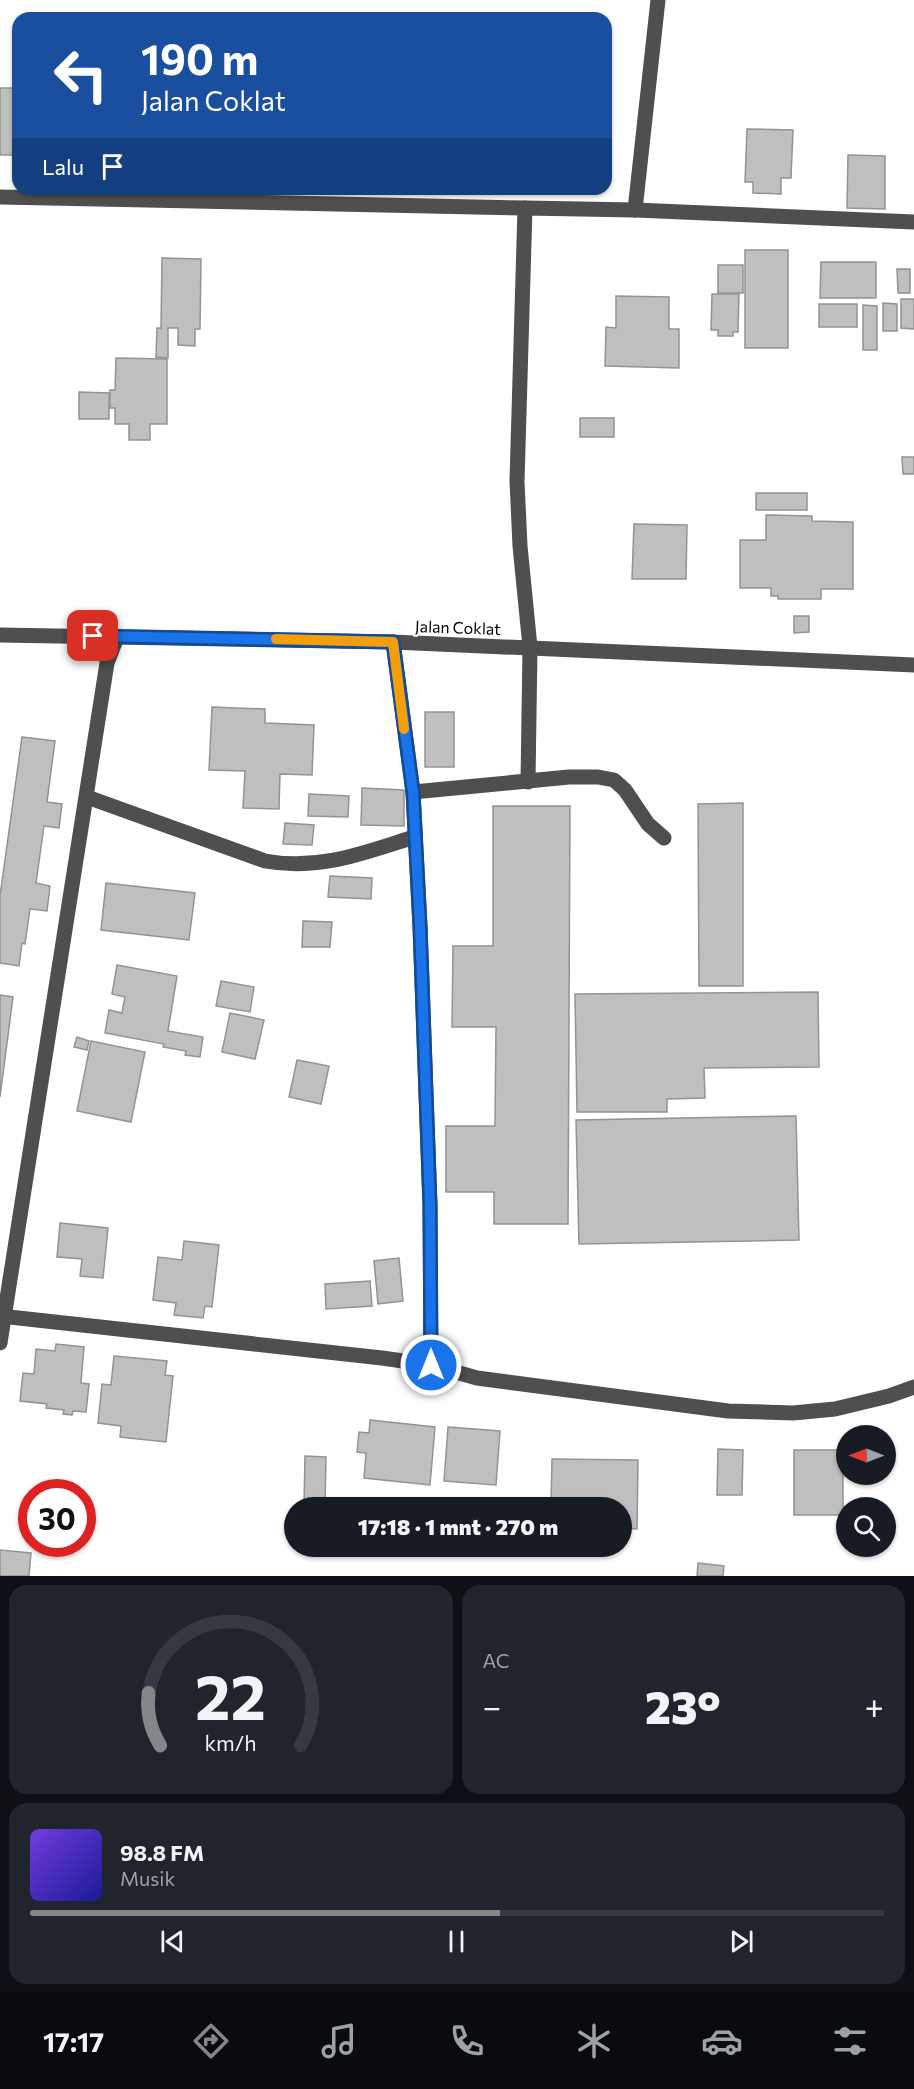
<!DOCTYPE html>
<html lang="id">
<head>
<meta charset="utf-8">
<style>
  :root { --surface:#171b24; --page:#20242c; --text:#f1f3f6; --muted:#9ea1a6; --line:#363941; --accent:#858687 }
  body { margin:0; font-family:Commissioner,sans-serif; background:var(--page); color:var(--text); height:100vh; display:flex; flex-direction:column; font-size:22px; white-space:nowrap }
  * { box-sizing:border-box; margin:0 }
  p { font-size:20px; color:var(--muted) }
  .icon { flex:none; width:33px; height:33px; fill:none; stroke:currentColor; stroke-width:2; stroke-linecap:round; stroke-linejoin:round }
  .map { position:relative; height:1576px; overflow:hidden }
  .details { display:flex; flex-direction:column; gap:9px; padding:9px; background:#0d0f14; flex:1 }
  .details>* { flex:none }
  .guide { position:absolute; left:12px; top:12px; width:600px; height:183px; border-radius:18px; box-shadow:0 2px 4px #0004; background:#1a4fa0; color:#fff; overflow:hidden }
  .needle { width:39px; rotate:270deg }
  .fabs { position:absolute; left:836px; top:1425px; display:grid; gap:12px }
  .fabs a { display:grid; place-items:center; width:60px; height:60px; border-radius:50%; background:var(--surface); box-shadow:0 2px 4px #0004; font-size:30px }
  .speed { position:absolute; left:18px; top:1479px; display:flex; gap:12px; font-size:30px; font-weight:700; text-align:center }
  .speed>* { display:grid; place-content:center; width:78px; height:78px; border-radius:50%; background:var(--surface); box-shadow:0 2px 4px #0004; line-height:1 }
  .speed .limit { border:9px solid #d22; background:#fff; color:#111 }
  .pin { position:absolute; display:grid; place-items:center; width:51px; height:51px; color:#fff; margin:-26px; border-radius:12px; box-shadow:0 3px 9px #0006 }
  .me { position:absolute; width:66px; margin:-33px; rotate:0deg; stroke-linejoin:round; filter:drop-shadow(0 0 4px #0008) }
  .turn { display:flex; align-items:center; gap:21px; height:126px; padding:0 30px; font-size:27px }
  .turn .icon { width:78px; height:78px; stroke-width:2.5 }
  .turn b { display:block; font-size:42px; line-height:51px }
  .then { display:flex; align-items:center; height:57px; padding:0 30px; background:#0003; gap:12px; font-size:22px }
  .big { font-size:45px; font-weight:800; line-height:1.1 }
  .details .widget { flex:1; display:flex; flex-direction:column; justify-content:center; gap:9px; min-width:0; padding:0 21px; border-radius:18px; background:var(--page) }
  .details .dial { align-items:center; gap:0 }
  .dial svg { height:156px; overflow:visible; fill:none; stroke:var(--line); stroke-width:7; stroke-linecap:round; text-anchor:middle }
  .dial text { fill:var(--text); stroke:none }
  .song { display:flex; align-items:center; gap:18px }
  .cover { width:72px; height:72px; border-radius:9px; background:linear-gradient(135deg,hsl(260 70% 55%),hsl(240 70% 35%)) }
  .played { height:6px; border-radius:3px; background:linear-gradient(90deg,var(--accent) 55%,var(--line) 55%) }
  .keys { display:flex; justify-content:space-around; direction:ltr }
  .heat { display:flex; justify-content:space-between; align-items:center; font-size:33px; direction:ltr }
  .details .tiles { flex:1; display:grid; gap:9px; grid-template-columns:1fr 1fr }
  .widget:last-child { grid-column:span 2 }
  .trip { position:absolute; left:284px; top:1497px; width:348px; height:60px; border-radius:30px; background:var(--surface); box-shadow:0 2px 4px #0004; font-weight:800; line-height:60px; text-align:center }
  .menu { display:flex; height:96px; justify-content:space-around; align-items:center; background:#090b0e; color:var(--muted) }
  .menu .icon { width:42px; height:42px }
  .menu .active { color:var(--accent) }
  .menu b { font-size:27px; color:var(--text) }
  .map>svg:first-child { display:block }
</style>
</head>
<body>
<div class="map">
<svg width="914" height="1576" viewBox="0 0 914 1576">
  <rect width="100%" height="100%" fill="#fff"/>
  <g fill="#bfbfbf" stroke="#939393" stroke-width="1.5">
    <rect x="0" y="88" width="18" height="67"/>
    <polygon points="747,129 793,130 791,178 781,178 781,194 753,193 753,182 745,182"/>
    <polygon points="848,155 885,156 885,209 847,208"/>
    <rect x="265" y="189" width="30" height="2"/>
    <rect x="745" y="250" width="43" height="98"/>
    <polygon points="162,258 201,259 200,329 195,329 195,346 178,345 178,328 168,328 168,358 156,357 157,328 161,328"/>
    <polygon points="821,262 876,262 876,298 820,298"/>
    <rect x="718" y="265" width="25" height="28"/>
    <polygon points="897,269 910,269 910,293 898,293"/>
    <polygon points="712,294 739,294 738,332 733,332 733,336 718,336 718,330 711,330"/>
    <polygon points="616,296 669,297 669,329 679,329 679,368 605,366 606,327 616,328"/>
    <polygon points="901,299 914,299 914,329 901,328"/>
    <polygon points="883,303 897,304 897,331 883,331"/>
    <rect x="819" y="304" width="38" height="23"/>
    <polygon points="863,305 877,306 877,350 863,350"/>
    <polygon points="116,358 167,359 167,424 150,424 150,440 129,440 129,424 115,424 115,408 110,408 110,390 115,390"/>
    <polygon points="79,392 109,393 109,419 79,419"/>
    <rect x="580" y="418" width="34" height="19"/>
    <polygon points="902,457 914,457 914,474 903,474"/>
    <rect x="756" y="493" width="51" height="17"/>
    <polygon points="766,515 812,516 812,521 853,522 853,589 821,589 821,599 778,599 778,596 771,596 771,588 740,588 740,540 766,540"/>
    <polygon points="634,524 687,525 686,579 632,579"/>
    <polygon points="794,616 809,616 809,632 794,633"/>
    <polygon points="212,707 265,709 265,723 314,725 312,775 280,774 279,809 243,808 245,771 209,770"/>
    <rect x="425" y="712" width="29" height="55"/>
    <polygon points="22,737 55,741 47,802 62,804 59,828 44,826 36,883 50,886 47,911 30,909 25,944 22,943 19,966 0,963 0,896"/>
    <polygon points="362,788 404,790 404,826 361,825"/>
    <polygon points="309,794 349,796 348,817 308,816"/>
    <polygon points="743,803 743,986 699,986 698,804"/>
    <polygon points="493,806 570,806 568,1224 494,1224 494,1192 446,1192 446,1126 495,1126 496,1027 452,1027 453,946 493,946"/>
    <polygon points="285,823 314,825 312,845 283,844"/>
    <polygon points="330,876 372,878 371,899 328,897"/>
    <polygon points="106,883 195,893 189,940 101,930"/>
    <polygon points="303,921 332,922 330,947 302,947"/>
    <polygon points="117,965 177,976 168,1031 203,1037 200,1057 185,1055 186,1051 163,1047 164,1044 105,1033 109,1010 122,1013 125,997 112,994"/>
    <polygon points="221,981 254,987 250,1012 216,1006"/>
    <polygon points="818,992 819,1067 704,1068 705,1098 667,1099 667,1112 577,1112 575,994"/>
    <polygon points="0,995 13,997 0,1097"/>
    <polygon points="230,1013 264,1020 255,1059 222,1052"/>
    <polygon points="77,1037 89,1041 87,1050 74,1047"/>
    <polygon points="91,1041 145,1052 131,1122 77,1111"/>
    <polygon points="297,1060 329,1066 321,1104 289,1097"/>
    <polygon points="796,1116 799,1240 579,1244 576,1120"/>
    <polygon points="60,1223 108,1228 103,1278 80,1276 82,1259 57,1257"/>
    <polygon points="184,1241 219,1245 212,1307 205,1306 203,1318 174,1315 176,1303 153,1300 158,1257 182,1260"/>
    <polygon points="399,1258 403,1301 378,1304 374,1261"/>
    <polygon points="370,1281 372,1306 326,1309 325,1284"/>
    <polygon points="56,1344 84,1347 81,1383 89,1384 86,1412 73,1411 72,1415 63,1414 64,1410 46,1408 47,1404 20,1401 23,1373 34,1374 36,1349 55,1351"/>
    <polygon points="114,1356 167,1361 165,1375 173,1376 166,1442 120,1437 121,1426 98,1423 102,1384 111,1385"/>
    <polygon points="370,1420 435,1427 430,1485 364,1478 366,1453 357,1452 359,1432 369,1433"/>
    <polygon points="448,1427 500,1431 496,1485 444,1481"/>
    <polygon points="718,1449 743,1450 742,1495 717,1495"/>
    <rect x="794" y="1450" width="49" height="65"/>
    <polygon points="305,1456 326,1457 325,1504 304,1504"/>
    <polygon points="552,1459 638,1460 637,1529 621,1528 621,1508 551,1508"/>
    <polygon points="0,1550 31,1553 29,1576 0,1576"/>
    <polygon points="698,1563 724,1566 723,1576 697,1576"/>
  </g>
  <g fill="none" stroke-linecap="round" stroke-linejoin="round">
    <g stroke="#4f4f4f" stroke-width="15">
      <polyline points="0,197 525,208"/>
      <polyline points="635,210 658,0"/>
      <polyline points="0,635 393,642 914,665"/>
      <polyline points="528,782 530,647 520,546 517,481 525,208 635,210 914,222"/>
      <polyline points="413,792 569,777 598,777 614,780 625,790 648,824 664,838"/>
      <path d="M87 797 265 861C319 871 363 853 414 837"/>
      <polyline points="0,1316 382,1358 431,1365 430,1205 420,926 413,792 393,642"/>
      <polyline points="0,1343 107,663 117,637"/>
      <polyline points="431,1365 477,1378 728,1411 793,1413 835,1409 889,1396 914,1387"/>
    </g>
  </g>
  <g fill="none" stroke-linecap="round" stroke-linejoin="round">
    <g stroke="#114b97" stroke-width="15">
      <polyline id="route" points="93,636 393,642 413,792 420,926 430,1205 431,1365"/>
    </g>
    <use href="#route" stroke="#1a73e8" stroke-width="10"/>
    <polyline stroke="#f59e0b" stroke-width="10" points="276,639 393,642 404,729"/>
  </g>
  <g text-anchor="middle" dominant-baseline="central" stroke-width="4.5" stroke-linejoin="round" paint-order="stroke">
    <g font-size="16" fill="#000" stroke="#fff">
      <text transform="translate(458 627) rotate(2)">Jalan Coklat</text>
    </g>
  </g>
</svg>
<div class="fabs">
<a><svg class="needle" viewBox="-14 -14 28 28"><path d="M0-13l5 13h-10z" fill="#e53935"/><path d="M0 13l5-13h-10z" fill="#9ea1a6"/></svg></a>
<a><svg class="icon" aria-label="search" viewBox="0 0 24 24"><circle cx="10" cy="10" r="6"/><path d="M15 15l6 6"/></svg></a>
</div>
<div class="speed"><div class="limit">30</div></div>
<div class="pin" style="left:93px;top:636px;background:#d93025"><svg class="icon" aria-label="arrive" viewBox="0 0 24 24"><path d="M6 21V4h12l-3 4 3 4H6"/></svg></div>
<svg class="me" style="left:431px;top:1365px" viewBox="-20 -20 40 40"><circle r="17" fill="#1a73e8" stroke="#fff" stroke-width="3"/><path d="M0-11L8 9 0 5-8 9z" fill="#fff"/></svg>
<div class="trip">17:18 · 1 mnt · 270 m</div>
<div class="guide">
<div class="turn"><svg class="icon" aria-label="left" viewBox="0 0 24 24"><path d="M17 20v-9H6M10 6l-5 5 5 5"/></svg><div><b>190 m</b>Jalan Coklat</div></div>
<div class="then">Lalu<svg class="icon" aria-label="arrive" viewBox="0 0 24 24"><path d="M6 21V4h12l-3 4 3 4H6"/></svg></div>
</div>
</div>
<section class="details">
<div class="tiles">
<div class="widget dial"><svg viewBox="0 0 100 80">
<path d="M14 69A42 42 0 1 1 86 69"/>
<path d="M14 69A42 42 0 0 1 8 42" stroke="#858687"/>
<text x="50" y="56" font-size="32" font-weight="700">22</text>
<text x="50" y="72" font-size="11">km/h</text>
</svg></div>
<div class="widget"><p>AC</p>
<div class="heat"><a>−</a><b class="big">23°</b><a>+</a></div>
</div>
<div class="widget">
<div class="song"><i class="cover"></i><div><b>98.8 FM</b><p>Musik</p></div></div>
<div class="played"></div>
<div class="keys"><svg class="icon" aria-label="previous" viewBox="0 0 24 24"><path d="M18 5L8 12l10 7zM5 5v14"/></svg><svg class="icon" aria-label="pause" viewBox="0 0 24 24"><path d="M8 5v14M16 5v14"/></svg><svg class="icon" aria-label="next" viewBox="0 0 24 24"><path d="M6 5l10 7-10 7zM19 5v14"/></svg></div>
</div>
</div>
</section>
<nav class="menu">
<b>17:17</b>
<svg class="icon active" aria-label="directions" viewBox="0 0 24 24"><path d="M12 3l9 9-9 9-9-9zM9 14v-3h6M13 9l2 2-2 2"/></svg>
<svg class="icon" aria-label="music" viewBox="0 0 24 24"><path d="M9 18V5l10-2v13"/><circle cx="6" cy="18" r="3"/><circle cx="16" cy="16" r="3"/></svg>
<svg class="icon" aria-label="phone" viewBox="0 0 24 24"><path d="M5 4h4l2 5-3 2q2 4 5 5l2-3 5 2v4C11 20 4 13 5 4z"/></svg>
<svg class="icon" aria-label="climate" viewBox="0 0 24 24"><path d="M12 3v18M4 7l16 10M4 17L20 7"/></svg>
<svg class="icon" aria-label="car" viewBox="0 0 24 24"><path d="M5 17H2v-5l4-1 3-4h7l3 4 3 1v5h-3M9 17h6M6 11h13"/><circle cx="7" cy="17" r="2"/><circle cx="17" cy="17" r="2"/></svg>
<svg class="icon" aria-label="filters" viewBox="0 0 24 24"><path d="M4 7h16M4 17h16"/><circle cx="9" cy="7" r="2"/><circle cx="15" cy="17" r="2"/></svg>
</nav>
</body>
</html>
